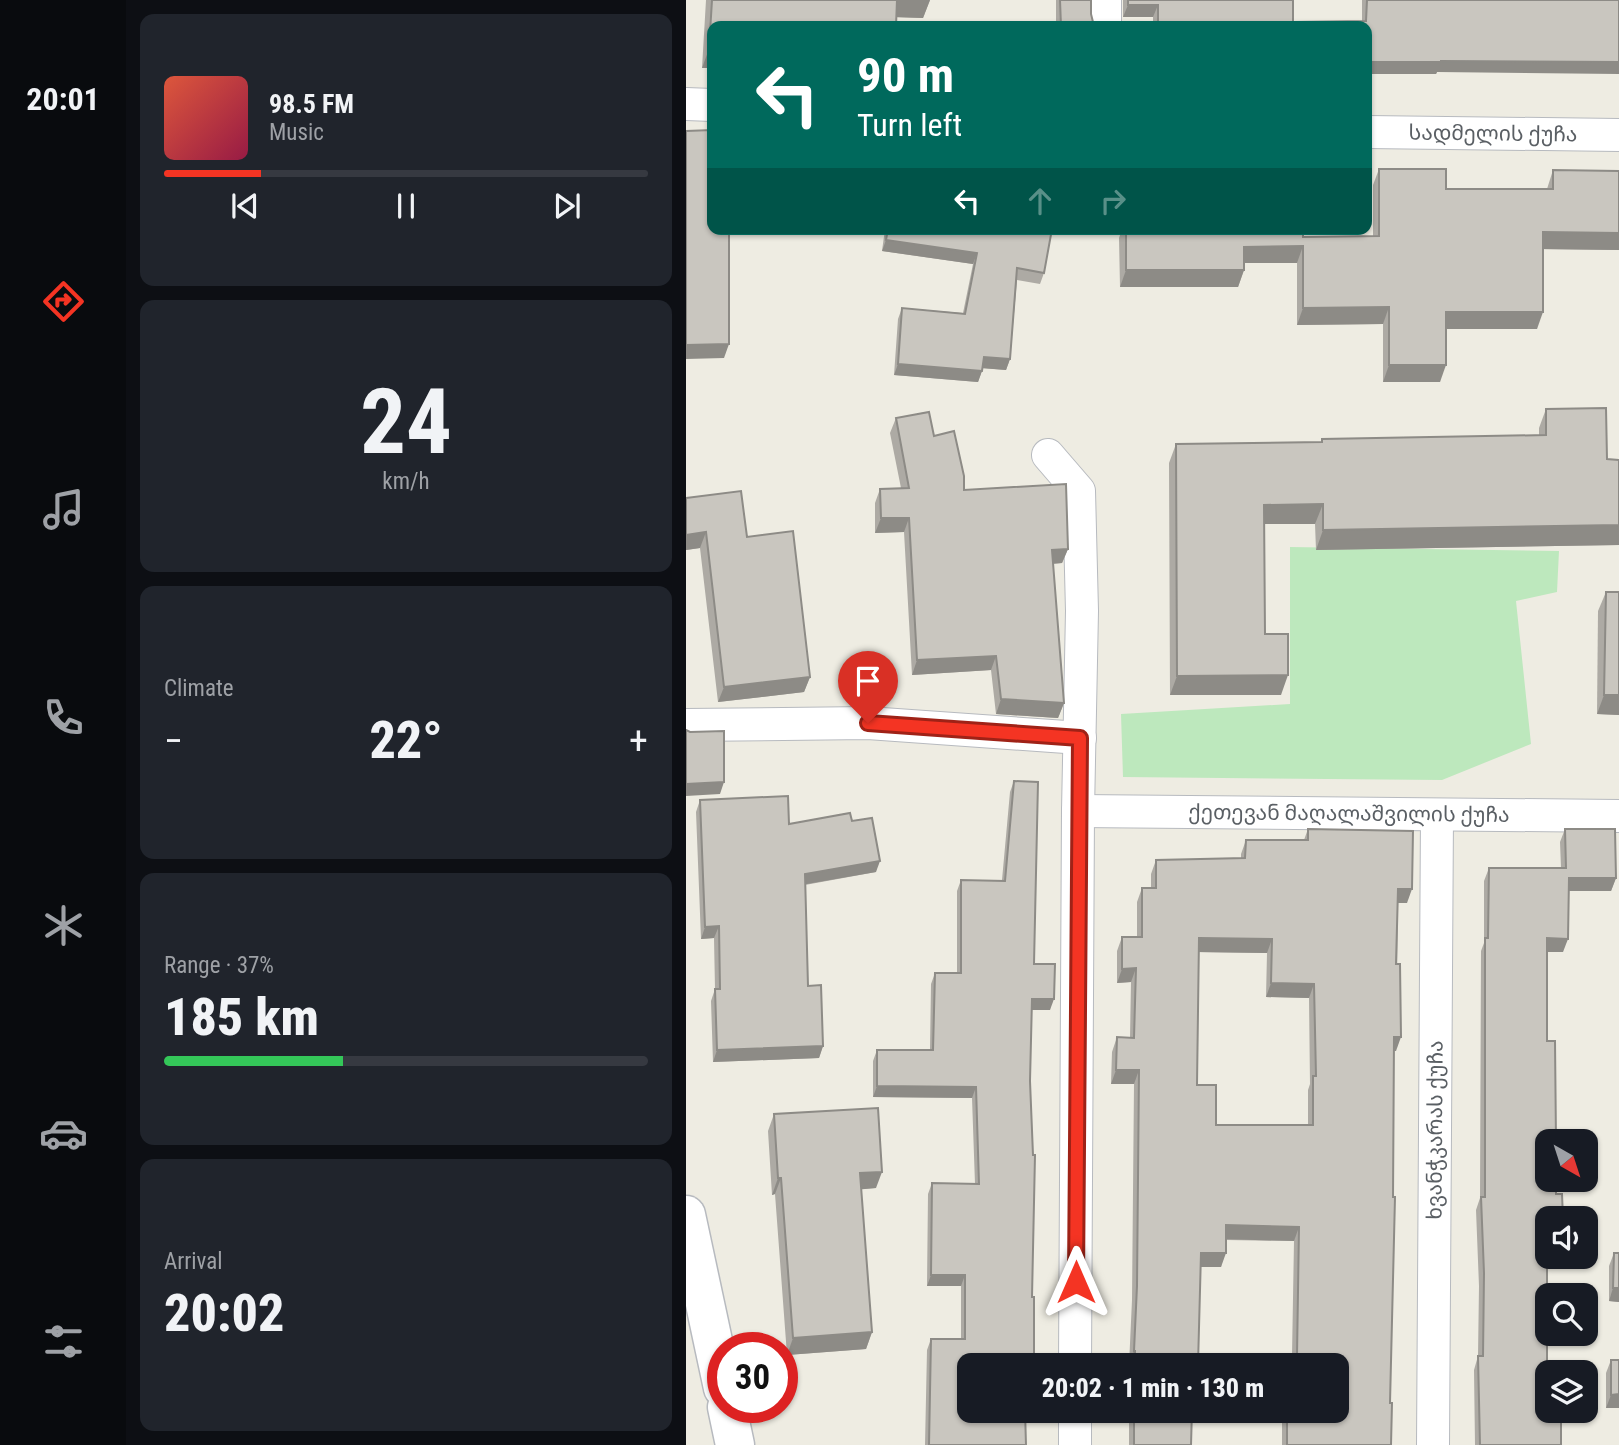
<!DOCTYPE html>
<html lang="en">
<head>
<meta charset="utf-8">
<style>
  :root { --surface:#171b24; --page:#20242c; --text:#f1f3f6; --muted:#9ea1a6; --line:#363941; --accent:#f43423 }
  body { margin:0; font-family:"Roboto Condensed","Noto Sans Georgian",sans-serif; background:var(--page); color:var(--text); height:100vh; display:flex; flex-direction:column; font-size:26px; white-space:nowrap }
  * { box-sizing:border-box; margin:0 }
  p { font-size:23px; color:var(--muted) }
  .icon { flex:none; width:38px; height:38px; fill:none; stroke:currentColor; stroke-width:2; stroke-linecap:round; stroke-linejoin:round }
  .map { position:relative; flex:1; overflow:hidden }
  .drawer { display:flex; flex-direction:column; gap:14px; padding:14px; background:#0d0f14; width:560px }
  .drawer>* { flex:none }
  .banner { position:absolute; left:21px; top:21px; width:665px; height:214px; border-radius:14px; box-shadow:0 2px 5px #0004; background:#00695c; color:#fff; overflow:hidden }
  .needle { width:46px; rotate:141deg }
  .tools { position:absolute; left:849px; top:1129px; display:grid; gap:14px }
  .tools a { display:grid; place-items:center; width:63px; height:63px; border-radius:14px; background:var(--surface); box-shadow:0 2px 5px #0004; font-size:35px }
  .speed { position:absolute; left:21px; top:1332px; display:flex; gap:14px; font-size:35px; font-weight:700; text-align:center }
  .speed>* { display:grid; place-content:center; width:91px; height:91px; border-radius:50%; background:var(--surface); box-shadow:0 2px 5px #0004; line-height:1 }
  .speed .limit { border:10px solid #d22; background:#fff; color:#111 }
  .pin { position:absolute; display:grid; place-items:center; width:60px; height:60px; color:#fff; margin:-72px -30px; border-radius:50% 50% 50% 0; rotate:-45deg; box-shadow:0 0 7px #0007 }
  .pin .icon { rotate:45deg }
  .me { position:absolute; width:77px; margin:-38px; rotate:0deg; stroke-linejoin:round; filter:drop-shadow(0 0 5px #0008) }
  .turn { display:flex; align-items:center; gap:24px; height:147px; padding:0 35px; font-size:32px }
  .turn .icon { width:91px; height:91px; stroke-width:2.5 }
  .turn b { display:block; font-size:49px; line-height:60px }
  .lanes { display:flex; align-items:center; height:66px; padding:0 35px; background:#0003; justify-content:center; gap:35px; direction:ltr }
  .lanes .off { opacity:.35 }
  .big { font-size:52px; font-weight:800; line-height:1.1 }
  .drawer .card { flex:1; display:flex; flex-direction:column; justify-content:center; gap:10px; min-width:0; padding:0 24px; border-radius:14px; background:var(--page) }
  .drawer .dial { align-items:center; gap:0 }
  .dial b { font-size:91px; line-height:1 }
  .song { display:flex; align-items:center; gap:21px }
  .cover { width:84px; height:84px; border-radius:10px; background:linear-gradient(135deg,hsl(10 70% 55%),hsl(340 70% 35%)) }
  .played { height:7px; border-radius:4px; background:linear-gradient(90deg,var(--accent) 20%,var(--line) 20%) }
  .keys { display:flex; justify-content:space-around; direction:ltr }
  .heat { display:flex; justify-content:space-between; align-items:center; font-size:38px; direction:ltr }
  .charge { height:10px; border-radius:5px; background:linear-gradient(90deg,#34c759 37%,var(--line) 0) }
  .trip { position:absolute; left:271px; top:1353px; width:392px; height:70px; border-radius:14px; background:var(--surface); box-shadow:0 2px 5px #0004; font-weight:800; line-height:70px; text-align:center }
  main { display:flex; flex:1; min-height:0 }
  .dock { display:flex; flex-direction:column; width:126px; justify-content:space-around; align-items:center; background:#090b0e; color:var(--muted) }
  .dock .icon { width:49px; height:49px }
  .dock .on { color:var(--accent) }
  .dock b { font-size:32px; color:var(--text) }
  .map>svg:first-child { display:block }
</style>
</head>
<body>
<main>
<nav class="dock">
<b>20:01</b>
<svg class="icon on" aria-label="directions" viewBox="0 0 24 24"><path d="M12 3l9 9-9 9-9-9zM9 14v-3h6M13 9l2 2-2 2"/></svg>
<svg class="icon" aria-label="music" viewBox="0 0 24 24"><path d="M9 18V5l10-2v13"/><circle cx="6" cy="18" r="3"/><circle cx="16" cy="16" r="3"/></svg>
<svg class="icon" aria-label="phone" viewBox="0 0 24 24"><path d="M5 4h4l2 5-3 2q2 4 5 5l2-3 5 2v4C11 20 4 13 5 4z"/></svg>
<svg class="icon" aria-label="climate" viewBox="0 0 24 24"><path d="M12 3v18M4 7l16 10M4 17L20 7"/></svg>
<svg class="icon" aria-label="car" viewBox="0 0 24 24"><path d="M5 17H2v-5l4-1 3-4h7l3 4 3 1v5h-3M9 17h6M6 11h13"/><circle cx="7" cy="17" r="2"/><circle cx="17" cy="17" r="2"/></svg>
<svg class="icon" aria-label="filters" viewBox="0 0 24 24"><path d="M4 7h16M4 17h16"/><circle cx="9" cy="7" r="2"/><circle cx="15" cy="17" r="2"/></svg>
</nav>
<section class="drawer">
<div class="card">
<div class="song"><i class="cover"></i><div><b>98.5 FM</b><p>Music</p></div></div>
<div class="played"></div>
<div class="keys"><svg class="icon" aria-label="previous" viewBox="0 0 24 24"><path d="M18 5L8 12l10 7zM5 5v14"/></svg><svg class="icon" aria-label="pause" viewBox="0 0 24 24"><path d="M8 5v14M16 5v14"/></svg><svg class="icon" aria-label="next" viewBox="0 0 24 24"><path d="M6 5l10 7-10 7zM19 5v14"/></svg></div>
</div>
<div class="card dial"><b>24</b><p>km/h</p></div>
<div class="card"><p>Climate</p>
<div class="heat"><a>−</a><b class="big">22°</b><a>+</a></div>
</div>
<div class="card"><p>Range · 37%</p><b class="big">185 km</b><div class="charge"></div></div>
<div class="card"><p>Arrival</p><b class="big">20:02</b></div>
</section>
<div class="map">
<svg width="933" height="1445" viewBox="0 0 933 1445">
  <rect width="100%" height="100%" fill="#eeece2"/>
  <polygon fill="#bde8bd" points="604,547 873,551 871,592 830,601 845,744 756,780 437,777 435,714 604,704"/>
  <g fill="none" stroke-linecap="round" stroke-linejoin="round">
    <g stroke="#b7babf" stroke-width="34">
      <g id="minor">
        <polyline points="419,0 419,26"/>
        <polyline points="0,104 26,105"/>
        <path id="s1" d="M681 132 933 135"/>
        <polyline points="362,455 393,491 396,611 392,811 389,1365"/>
        <polyline points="0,725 182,723 394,738"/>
        <path id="s2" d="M392 811 933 816"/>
        <polyline points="389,1445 389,1410"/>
        <path id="s3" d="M747 1445 751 815"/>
      </g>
    </g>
    <g stroke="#b7babf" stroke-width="41">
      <g id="tertiary">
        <polyline points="0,1215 37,1388"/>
        <polyline points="41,1407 49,1445"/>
      </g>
    </g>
    <use href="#minor" stroke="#fff" stroke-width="32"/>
    <use href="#tertiary" stroke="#fff" stroke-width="38"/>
  </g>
  <g fill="#adaaa4" fill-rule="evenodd">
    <polygon points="20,0 244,0 237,18 211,17 26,68 16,68"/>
    <polygon points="370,0 405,0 405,14 408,26 370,26"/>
    <polygon points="437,0 607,0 607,22 676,21 676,0 933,0 751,72 750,74 681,74 681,26 467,26 467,17 437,17"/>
    <polygon points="693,169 760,189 861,189 867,170 933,250 857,249 851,329 760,329 754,382 697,382 697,324 611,325 611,263 558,263 558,270 552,287 434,287 433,238 436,229 617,229 617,237 687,237 687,185"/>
    <polygon points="199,229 366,229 358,273 354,284 331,280 324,359 320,370 297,368 292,382 208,375 212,319 216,308 277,313 287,264 196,251"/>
    <polygon points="860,409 921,459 933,460 933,545 630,550 629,524 578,524 579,634 595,695 484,695 483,463 490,444 635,442 636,439 853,435 853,428"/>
    <polygon points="210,418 248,436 278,490 382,549 376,563 367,564 378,703 372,718 310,714 305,670 226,675 218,532 189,533 189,503 194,489 215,488 204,433"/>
    <polygon points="0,498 61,537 124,677 118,692 32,702 14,548 0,550"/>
    <polygon points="920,592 933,592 933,715 911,714 912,611"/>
    <polygon points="328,781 348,964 364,1010 346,1010 344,1081 345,1419 339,1420 340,1445 239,1445 241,1350 245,1339 275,1339 275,1286 241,1286 242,1194 246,1183 289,1184 286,1098 187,1097 187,1061 191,1050 244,1050 245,984 249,973 271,973 271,891 275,880 316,880 324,792"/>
    <polygon points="14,800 103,824 166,821 190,872 119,885 122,986 137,1046 133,1058 27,1062 25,1001 29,989 28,938 15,939 10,812"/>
    <path d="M622 829 721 903H712L710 1051H708L704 1403 705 1445H596V1410H651V1365H599L602 1356H606L608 1241 540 1240 535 1267H514L512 1365H443L446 1300 448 1084H425L426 1052 431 1037 444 1038 445 982 431 983V951L436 937H451V902L456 888H465V874L470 860 555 859V854L560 840H618ZM513 952 581 953 580 997 623 998 624 1084 622 1090V1125H530L511 1085Z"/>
    <polygon points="879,829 930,878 925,891 882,891 877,952 861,952 861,1256 878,1256 873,1268 861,1269 861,1399 875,1445 789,1445 788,1370 792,1356 793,1286 790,1210 794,1198 795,951 798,943 798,881 803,868 875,868 874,842"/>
    <polygon points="88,1114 190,1188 175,1189 186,1332 180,1349 101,1355 89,1194 86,1195 82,1131"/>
    <polygon points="928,1253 933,1253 933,1302 923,1301 923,1266"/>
    <polygon points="925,1360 933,1408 920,1408 920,1373"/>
    <polygon points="443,1410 506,1410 505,1445 443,1445"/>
  </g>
  <g fill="#8d8b86">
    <polygon points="210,0 244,0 237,18 204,17"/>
    <polygon points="442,5 472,5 467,17 437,17"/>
    <polygon points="23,49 26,49 26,68 16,68"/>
    <polygon points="755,61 933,62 933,74 751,72 750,74 681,74 681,62"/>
    <polygon points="857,232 933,233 933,250 851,249"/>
    <polygon points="200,240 291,253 287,264 196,251"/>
    <polygon points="617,246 611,263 552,263 558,247"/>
    <polygon points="440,270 558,270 552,287 434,287"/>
    <polygon points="703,307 697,324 611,325 617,308"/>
    <polygon points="760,312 857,312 851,329 754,329"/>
    <polygon points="43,344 38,358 0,359 0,345"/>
    <polygon points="298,357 324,359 320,370 294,368"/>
    <polygon points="212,364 296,371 292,382 208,375"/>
    <polygon points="703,365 760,365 754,382 697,382"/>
    <polygon points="637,504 629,524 571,524 578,505"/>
    <polygon points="195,518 223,518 218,532 189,533"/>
    <polygon points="933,525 933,545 630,550 637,530"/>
    <polygon points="20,532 14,548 0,550 0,535"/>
    <polygon points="382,549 376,563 361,564 366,550"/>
    <polygon points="310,656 305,670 226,675 231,660"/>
    <polygon points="602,675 595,695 484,695 491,676"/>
    <polygon points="124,677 118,692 32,702 38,687"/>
    <polygon points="918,695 933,695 933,715 911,714"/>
    <polygon points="315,699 378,703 372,718 310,714"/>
    <polygon points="38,782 34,794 0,796 0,784"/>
    <polygon points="194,861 190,872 115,885 119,874"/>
    <polygon points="883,878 930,878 925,891 878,891"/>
    <polygon points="712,889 726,889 721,903 707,903"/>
    <polygon points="33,926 28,938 15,939 19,927"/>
    <polygon points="513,938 586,939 581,953 508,952"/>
    <polygon points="861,938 882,939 877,952 856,952"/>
    <polygon points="450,968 445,982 431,983 436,969"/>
    <polygon points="585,983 628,984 623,998 580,997"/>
    <polygon points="346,999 368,999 364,1010 342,1010"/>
    <polygon points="708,1037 715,1037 710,1051 703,1051"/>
    <polygon points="137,1046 133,1058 27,1062 31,1050"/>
    <polygon points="430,1070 453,1070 448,1084 425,1084"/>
    <polygon points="191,1086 290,1087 286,1098 187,1097"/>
    <polygon points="196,1172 190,1188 168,1190 174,1173"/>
    <polygon points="92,1178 95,1178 89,1194 86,1195"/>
    <polygon points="540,1225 613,1227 608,1241 535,1239"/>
    <polygon points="515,1253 540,1253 535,1267 510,1267"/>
    <polygon points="861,1256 878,1256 873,1268 857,1269"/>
    <polygon points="245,1275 279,1275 275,1286 241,1286"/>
    <polygon points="927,1288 933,1288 933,1302 923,1301"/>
    <polygon points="186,1332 180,1349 101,1355 107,1338"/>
    <polygon points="448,1351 449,1351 444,1365 443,1365"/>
    <polygon points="933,1394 933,1408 920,1408 925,1395"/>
    <polygon points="339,1410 348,1410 345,1419 335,1420"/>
  </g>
  <g fill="#c9c6bf" stroke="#8d8b86" stroke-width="2" fill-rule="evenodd">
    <polygon points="26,0 211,0 210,26 26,26 26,49 23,49"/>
    <polygon points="374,0 405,0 405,14 408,26 375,26"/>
    <polygon points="442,0 607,0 607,22 680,21 681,0 933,0 933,62 755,61 755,62 681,62 681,26 472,26 472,5 442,5"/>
    <polygon points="26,130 26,229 43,229 43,344 0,345 0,131"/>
    <polygon points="693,169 760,169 760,189 867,189 867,170 933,171 933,233 857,232 857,312 760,312 760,365 703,365 703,307 617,308 617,246 558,247 558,270 440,270 440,229 617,229 617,237 693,236"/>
    <polygon points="202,229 366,229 358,273 331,268 324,359 298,357 296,371 212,364 216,308 279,314 291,253 200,240"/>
    <polygon points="920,408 921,459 933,460 933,525 637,530 637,504 578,505 579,634 602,634 602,675 491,676 490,444 636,442 636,439 860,435 860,409"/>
    <polygon points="243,412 248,436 268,431 278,476 278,490 380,484 382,549 366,550 378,703 315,699 310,656 231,660 223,518 195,518 194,489 223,488 210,418"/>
    <polygon points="55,491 61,537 107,531 124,677 38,687 20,532 0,535 0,498"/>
    <polygon points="920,592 933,592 933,695 918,695"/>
    <polygon points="0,730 4,732 38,731 38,782 0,784"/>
    <polygon points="328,781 352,782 348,964 369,964 368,999 346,999 344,1081 347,1155 349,1155 346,1297 348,1297 348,1365 284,1365 284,1410 339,1410 340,1445 243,1445 245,1339 279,1339 279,1275 245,1275 246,1183 293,1184 290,1087 191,1086 191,1050 247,1050 249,973 275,973 275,880 319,881"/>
    <polygon points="102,796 103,824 164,813 166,821 186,818 194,861 119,874 122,986 135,985 137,1046 31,1050 29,989 34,989 33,926 19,927 14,800"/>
    <path d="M622 829 727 831 726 889H712L710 964H714L715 1037H708L707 1197H709L704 1403H706L705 1445H601V1410H651V1365H602V1356H611L613 1227 540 1225V1253H515L512 1365H449V1351H448L451 1286 453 1070H430L431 1037 448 1038 450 968 436 969V937H456V888H470V860L559 858 560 840H622ZM513 938 586 939 585 983 628 984 630 1076H627V1125H530V1085H511Z"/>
    <polygon points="879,829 929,829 930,878 883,878 882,939 861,938 861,1041 869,1041 870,1141 861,1141 861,1180 870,1180 870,1194 876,1194 877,1218 861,1218 861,1410 875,1410 875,1445 794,1445 792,1356 797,1356 798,1273 795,1197 799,1197 799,938 802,938 803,868 880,868"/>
    <polygon points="192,1108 196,1172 174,1173 186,1332 107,1338 95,1178 92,1178 88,1114"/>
    <polygon points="928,1253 933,1253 933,1288 927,1288"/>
    <polygon points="925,1360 933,1360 933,1394 925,1395"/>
    <polygon points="448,1410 506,1410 505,1445 448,1445"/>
  </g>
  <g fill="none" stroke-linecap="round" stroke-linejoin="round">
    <g stroke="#9f2217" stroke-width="18">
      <polyline id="route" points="182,723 394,738 390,1282"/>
    </g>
    <use href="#route" stroke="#f43423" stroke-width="12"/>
  </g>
  <g text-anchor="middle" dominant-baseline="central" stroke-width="7" stroke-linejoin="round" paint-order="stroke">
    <g font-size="21" fill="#5a5f64" stroke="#fff">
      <text stroke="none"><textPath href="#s1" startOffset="126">სადმელის ქუჩა</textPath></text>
      <text stroke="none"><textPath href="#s2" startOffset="271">ქეთევან მაღალაშვილის ქუჩა</textPath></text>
      <text stroke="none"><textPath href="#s3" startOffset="315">ხვანჭკარას ქუჩა</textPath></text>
    </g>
  </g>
</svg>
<div class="tools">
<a><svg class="needle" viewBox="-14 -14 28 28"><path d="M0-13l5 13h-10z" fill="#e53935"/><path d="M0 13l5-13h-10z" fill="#9ea1a6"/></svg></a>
<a><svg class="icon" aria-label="sound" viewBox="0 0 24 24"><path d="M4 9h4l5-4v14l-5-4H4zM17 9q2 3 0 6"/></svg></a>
<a><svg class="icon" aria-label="search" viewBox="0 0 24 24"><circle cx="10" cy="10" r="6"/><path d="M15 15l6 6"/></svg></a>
<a><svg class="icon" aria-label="layers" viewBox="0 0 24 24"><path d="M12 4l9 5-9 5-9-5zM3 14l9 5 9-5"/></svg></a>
</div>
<div class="speed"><div class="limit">30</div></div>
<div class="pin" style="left:182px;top:723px;background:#d93025"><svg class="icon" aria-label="arrive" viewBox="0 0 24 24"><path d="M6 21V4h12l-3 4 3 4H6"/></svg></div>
<svg class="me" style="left:390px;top:1282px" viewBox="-20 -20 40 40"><path d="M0-17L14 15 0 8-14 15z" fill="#f43423" stroke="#fff" stroke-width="4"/></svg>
<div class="trip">20:02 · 1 min · 130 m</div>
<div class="banner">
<div class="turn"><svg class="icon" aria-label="left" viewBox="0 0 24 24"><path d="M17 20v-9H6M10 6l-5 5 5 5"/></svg><div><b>90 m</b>Turn left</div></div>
<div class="lanes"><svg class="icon" aria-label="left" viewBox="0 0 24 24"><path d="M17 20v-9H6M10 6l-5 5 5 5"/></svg><svg class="icon off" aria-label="ahead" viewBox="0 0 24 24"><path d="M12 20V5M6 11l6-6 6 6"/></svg><svg class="icon off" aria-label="right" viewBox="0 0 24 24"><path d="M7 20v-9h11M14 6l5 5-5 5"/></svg></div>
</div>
</div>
</main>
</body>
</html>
